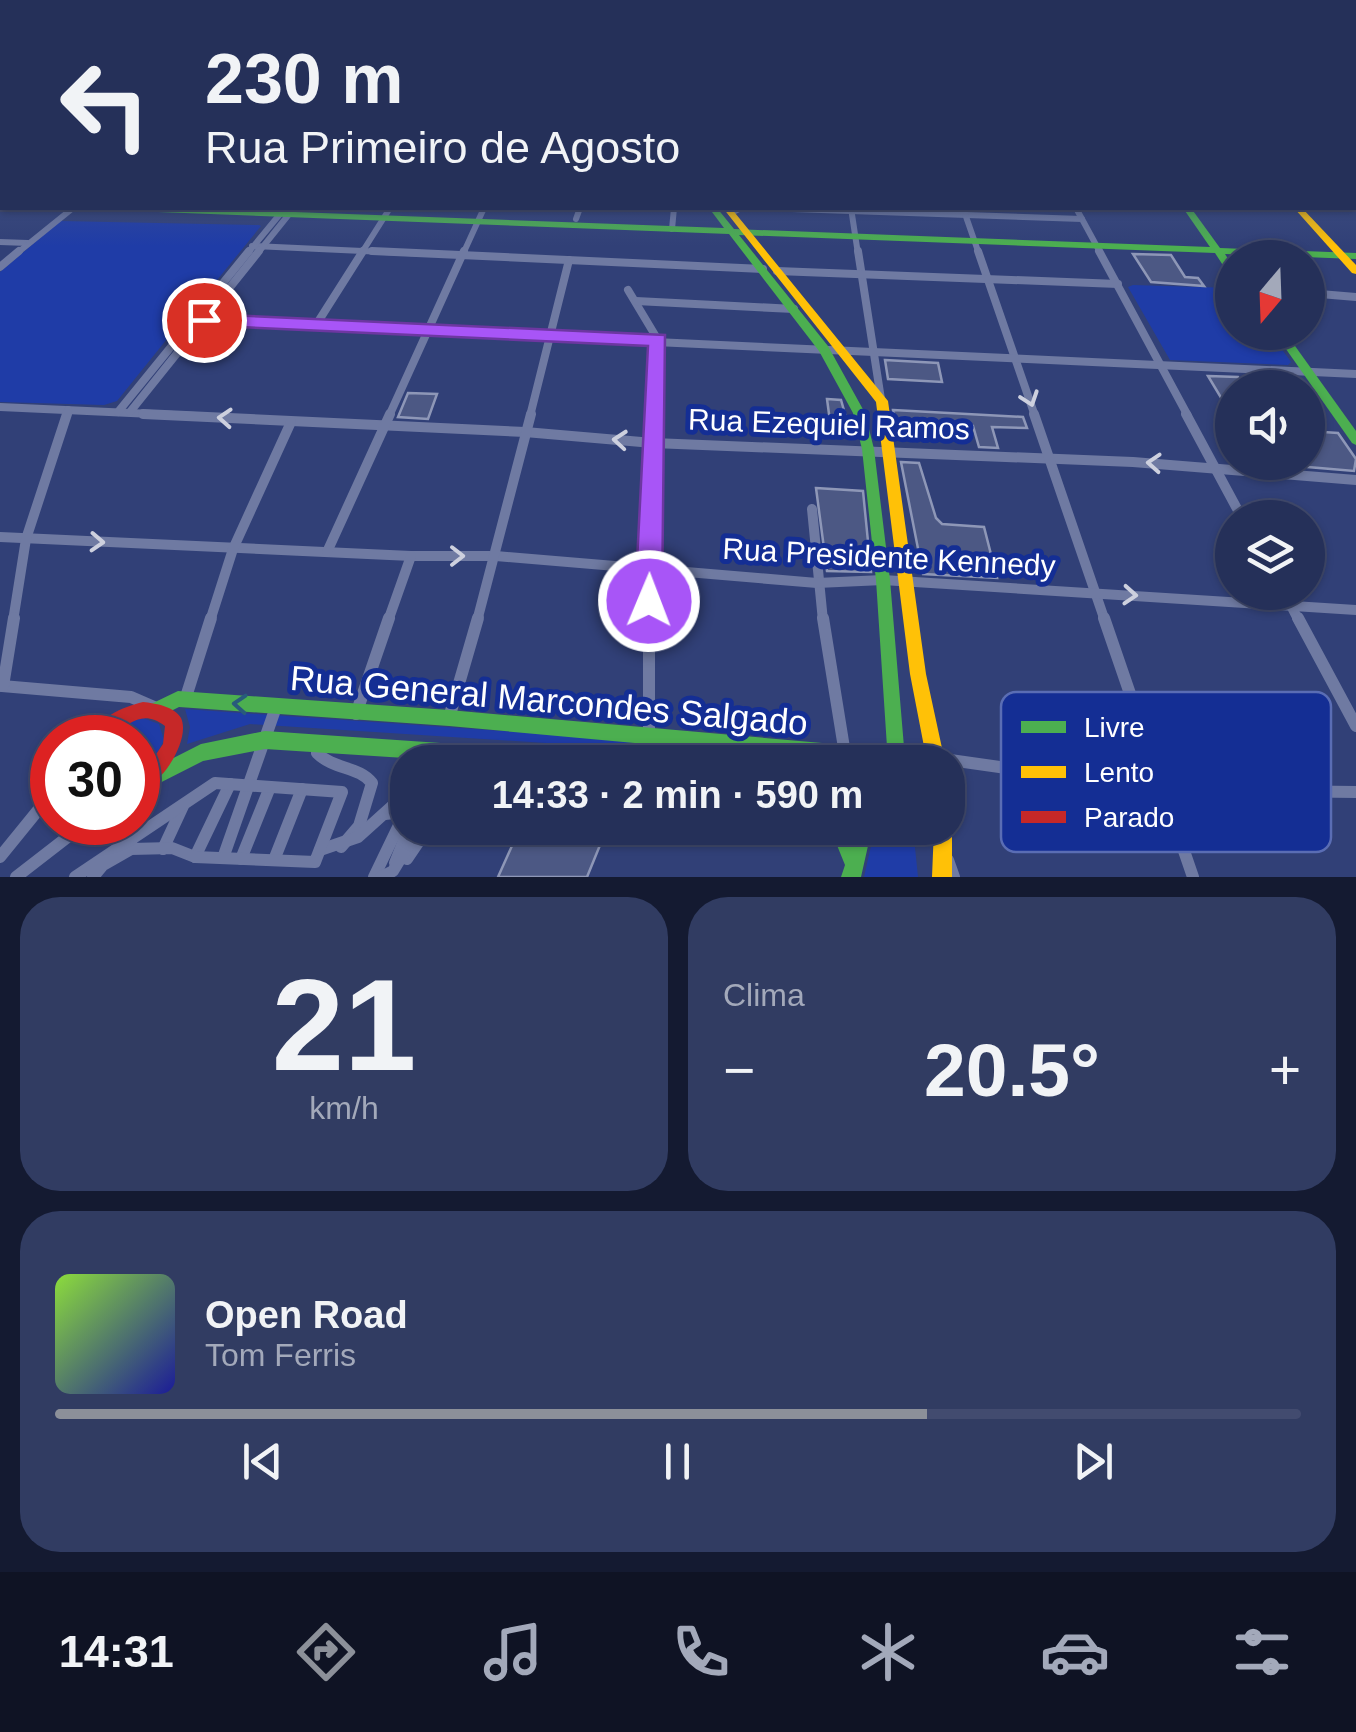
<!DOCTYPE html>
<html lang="pt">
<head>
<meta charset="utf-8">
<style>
  :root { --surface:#253059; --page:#313c62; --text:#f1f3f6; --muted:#a3a9ba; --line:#424b6f; --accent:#8c9099 }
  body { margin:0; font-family:Arial,sans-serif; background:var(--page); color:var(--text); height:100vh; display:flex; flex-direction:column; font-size:38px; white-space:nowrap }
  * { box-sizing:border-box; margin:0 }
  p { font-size:32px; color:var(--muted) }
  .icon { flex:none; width:55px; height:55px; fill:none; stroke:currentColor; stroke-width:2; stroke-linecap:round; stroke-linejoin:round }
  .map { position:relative; height:877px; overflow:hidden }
  .drawer { display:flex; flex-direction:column; gap:20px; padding:20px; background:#141a31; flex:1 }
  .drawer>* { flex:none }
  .banner { position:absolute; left:0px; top:0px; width:1358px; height:210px; box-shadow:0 2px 8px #0004,0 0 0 2px var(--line); background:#253059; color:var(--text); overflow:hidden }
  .needle { width:65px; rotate:199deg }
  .tools { position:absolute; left:1215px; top:240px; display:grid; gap:20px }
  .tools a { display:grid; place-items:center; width:110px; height:110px; border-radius:50%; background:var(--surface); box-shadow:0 2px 8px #0004,0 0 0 2px var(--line); font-size:50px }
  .speed { position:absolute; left:30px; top:715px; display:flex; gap:20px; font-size:50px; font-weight:700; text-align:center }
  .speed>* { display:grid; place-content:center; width:130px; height:130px; border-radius:50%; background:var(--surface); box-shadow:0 2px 8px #0004,0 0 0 2px var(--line); line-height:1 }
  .speed .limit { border:15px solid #d22; background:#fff; color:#111 }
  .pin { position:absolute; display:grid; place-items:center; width:85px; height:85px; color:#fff; margin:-42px; border:5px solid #fff; border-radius:50%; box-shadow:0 2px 10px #0007 }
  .me { position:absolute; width:110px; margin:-55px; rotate:1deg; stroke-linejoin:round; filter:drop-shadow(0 0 8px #0008) }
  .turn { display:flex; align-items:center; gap:35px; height:210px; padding:0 40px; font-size:45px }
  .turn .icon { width:130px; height:130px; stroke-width:2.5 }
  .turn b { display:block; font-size:70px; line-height:85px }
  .big { font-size:75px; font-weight:700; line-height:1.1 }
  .drawer .widget { flex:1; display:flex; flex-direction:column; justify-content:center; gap:15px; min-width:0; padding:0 35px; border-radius:40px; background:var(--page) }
  .drawer .dial { align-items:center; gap:0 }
  .dial b { font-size:130px; line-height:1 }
  .song { display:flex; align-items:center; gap:30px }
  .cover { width:120px; height:120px; border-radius:15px; background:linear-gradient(135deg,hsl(90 70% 55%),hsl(240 70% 35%)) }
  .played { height:10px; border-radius:5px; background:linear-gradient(90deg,var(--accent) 70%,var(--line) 70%) }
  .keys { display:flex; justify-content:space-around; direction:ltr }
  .heat { display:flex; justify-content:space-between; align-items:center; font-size:55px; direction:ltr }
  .drawer .tiles { flex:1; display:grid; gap:20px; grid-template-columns:1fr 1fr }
  .widget:last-child { grid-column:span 2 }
  .trip { position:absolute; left:390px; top:745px; width:575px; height:100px; border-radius:40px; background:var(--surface); box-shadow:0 2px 8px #0004,0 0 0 2px var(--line); font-weight:700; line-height:100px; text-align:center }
  .tabs { display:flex; height:160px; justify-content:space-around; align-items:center; background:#0f1324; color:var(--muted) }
  .tabs .icon { width:70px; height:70px }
  .tabs .active { color:var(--accent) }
  .tabs b { font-size:45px; color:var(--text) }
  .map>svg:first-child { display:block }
</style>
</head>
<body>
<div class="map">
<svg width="1356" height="877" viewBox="0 0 1356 877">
  <rect width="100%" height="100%" fill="#314077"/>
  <g fill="#1f3ca7">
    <polygon points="60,221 259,225 261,226 187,317 169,322 164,328 171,334 117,401 104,405 0,402 0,272"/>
    <polygon points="1133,285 1232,288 1232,332 1270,333 1291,362 1288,365 1170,360 1128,287"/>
    <polygon points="185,709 559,735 813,762 729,762 607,747 250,724 187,744 190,727"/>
    <polygon points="143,718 159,724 164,740 153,761 138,775 138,738 106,738 132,720"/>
    <polygon points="875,828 913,828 918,877 864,877"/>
  </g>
  <g fill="#4c5884" stroke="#8e97b7" stroke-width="2.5">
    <polygon points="1133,254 1171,255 1185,277 1198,278 1204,286 1151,282"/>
    <polygon points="885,360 938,363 942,382 888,379"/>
    <polygon points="1208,376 1238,377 1245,388 1232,388 1232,416"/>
    <polygon points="408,393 437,394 428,419 398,417"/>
    <polygon points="827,399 841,400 849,428 831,429"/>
    <polygon points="893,410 1023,417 1027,428 992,427 998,448 979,447 973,426 895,423"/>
    <polygon points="1308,431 1338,433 1356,459 1354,471 1308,467"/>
    <polygon points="901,462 919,463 936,518 942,524 984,527 997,578 923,574"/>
    <polygon points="816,488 863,491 871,572 827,571"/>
    <polygon points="520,828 607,828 587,877 498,877"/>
  </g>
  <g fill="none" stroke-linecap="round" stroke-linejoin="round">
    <g stroke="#6f7aa2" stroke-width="6">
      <polyline points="763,208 1082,219"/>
      <polyline points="851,208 858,254"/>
      <polyline points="963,208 979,254"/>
      <polyline points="1076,208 1101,254"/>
      <polyline points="731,213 741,208"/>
      <polyline points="576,219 580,208"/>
      <polyline points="672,229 674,208"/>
      <polyline points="0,242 28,243"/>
      <polyline points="252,246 428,254"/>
      <polyline points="16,254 73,208"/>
      <polyline points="247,254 285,208"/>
      <polyline points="257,254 294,208"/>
      <polyline points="361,254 390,208"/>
      <polyline points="463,254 484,208"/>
    </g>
    <g stroke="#6f7aa2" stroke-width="8">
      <polyline points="372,251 763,269"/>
      <polyline points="858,251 881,399"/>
      <polyline points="978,251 1035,416"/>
      <polyline points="1099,251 1188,416"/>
      <polyline points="0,267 19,251"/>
      <polyline points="777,271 1118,284"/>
      <polyline points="628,290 658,340 655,416"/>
      <polyline points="1308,293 1356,297"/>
      <polyline points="636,301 794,309"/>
      <polyline points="193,321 1356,374"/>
      <polyline points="316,325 363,251"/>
      <polyline points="0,407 196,416"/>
      <polyline points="118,412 249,251"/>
      <polyline points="130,412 259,251"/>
      <polyline points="66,416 68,410"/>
      <polyline points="389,416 464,251"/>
      <polyline points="530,416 569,260"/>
    </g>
    <g stroke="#6f7aa2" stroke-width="10">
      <polyline points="143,414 525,432 653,443 1133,462 1356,480"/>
      <polyline points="1034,414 1105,621"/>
      <polyline points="1186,414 1242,518"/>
      <polyline points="812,509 823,621"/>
      <polyline points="0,537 411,556 496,556 817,583 883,580 1356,610"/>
      <polyline points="327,552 390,414"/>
      <polyline points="1284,592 1299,621"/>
      <polyline points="13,621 26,539 67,414"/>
      <polyline points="210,621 233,549 291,422"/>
      <polyline points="388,621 411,556"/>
      <polyline points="477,621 531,414"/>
      <polyline points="649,621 655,414"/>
    </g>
    <g stroke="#6f7aa2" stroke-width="12">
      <polyline points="649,618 649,737"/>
      <polyline points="823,618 845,754"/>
      <polyline points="1104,618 1193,877"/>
      <polyline points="1298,618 1356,726"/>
      <polyline points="2,686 131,697 154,707"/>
      <polyline points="3,686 14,618"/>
      <polyline points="185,700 211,618"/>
      <polyline points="356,714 389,618"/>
      <polyline points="449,718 478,618"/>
      <path d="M321 744 317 753C334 770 359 766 372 783L359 826 341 847"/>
      <polyline points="936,758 1162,790 1356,792"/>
      <polyline points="163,849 183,806"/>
      <polyline points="320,850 358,837 408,792"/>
      <polyline points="0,857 52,793"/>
      <polyline points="195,857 230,784"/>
      <polyline points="223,858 276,707"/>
      <polyline points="241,859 270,787"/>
      <polyline points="407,859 428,828"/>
      <polyline points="274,860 302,789"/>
      <polyline points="948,860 954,877"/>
      <polyline points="395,863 409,828"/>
      <polyline points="16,877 87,822"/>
      <polyline points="75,877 215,783 342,792 315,862 195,857 172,848 131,849 103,865 93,877"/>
      <polyline points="374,877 400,823 394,813 385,814"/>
      <polyline points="381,877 393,871 419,828"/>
    </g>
    <g fill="#4caf50" fill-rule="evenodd">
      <rect x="0" y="193" width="2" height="6"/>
      <polygon points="128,208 188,208 724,228 709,208 717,208 734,229 1210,247 1183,208 1191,208 1220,248 1356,253 1356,259 1225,254 1232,265 1232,274 1228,273 1215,253 739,235 828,346 865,413 874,449 890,580 904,747 935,748 941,751 944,757 941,762 843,762 449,726 179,707 157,718 151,716 149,710 151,704 178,691 449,710 845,745 887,747 876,580 862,449 853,413 819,351 729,234 132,211"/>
      <polygon points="1274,332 1285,332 1356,431 1356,445 1352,443"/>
      <polygon points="265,731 586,753 592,756 595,762 467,762 265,749 203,761 138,794 138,776 201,744"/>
      <polygon points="830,828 848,828 852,836 854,828 872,828 861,877 841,877 845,865"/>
    </g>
    <g fill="#ffc107" fill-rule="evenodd">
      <polygon points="723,208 731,208 888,401 926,674 945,762 927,762 910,674 876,402"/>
      <polygon points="1294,208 1302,208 1356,265 1356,274 1352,273"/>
      <polygon points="948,821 952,828 952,877 932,877 934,828 948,828"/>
    </g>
    <path fill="#c62828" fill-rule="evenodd" d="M143 702C155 703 175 707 181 718 190 737 167 775 151 784L145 781 142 775 163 744 165 726C142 709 131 724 111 735 104 739 95 738 87 738 98 718 122 707 143 702Z"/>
  </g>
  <defs><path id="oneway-chevron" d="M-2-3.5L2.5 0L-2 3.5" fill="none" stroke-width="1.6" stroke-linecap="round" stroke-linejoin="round" transform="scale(2.5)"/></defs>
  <g stroke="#cdd0de">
    <use href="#oneway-chevron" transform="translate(1030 399) rotate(71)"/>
    <use href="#oneway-chevron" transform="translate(225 418) rotate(-176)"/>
    <use href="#oneway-chevron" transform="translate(620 440) rotate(-175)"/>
    <use href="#oneway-chevron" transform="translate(1154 463) rotate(-176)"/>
    <use href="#oneway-chevron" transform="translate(97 542) rotate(3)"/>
    <use href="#oneway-chevron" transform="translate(457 556)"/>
    <use href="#oneway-chevron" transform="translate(1130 595) rotate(4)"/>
  </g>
  <use stroke="#285b7c" href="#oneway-chevron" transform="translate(240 704) rotate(-176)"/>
  <linearGradient id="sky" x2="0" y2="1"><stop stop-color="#1b2341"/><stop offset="0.5" stop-color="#48598a"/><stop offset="1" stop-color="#48598a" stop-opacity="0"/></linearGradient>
  <rect width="1356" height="246" fill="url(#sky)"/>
  <polygon fill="#a855f7" stroke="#6d37a1" stroke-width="2.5" points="204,314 665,335 662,601 658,609 649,613 639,609 635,601 648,346 197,325 194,320"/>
  <g text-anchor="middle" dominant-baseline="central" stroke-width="10" stroke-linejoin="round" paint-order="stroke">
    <g font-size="30" fill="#fff" stroke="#142e94">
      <text transform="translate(829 424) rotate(2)">Rua Ezequiel Ramos</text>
      <text transform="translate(889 557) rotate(3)">Rua Presidente Kennedy</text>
    </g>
    <g font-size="35" fill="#fff" stroke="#142e94">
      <text transform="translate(549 700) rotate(5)">Rua General Marcondes Salgado</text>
    </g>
  </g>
  <rect x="1001" y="692" width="330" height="160" rx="15" fill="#142e94" stroke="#5a6db4" stroke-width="2.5"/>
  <rect x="1021" y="721" width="45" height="12" fill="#4caf50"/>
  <rect x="1021" y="766" width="45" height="12" fill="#ffc107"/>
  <rect x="1021" y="811" width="45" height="12" fill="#c62828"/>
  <g font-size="28" fill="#fff">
    <text x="1084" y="737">Livre</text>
    <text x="1084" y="782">Lento</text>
    <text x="1084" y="827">Parado</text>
  </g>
</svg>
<div class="tools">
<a><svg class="needle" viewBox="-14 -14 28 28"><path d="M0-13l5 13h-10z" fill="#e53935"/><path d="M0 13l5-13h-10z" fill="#a3a9ba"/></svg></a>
<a><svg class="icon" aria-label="sound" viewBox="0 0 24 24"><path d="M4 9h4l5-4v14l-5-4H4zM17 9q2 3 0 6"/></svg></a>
<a><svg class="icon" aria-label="layers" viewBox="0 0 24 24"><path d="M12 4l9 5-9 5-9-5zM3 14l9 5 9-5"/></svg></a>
</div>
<div class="speed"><div class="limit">30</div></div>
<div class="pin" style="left:204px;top:320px;background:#d93025"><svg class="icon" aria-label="arrive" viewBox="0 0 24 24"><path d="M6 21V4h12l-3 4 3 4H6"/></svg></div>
<svg class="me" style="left:649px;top:601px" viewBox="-20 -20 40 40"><circle r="17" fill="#a855f7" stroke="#fff" stroke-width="3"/><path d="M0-11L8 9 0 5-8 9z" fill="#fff"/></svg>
<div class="trip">14:33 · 2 min · 590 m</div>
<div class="banner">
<div class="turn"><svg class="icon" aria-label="left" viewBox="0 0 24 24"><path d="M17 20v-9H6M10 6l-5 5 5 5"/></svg><div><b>230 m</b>Rua Primeiro de Agosto</div></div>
</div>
</div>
<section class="drawer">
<div class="tiles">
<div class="widget dial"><b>21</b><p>km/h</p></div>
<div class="widget"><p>Clima</p>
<div class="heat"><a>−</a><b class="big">20.5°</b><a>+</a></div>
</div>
<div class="widget">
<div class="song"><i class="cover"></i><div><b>Open Road</b><p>Tom Ferris</p></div></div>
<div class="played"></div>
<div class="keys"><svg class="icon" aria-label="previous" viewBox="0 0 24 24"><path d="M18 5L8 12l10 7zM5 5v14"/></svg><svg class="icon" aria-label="pause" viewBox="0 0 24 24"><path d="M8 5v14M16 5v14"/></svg><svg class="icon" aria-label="next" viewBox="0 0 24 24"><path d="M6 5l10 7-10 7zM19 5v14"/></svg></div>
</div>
</div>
</section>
<nav class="tabs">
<b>14:31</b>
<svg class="icon active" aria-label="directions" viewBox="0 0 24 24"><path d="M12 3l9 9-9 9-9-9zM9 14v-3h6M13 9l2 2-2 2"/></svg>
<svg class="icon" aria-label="music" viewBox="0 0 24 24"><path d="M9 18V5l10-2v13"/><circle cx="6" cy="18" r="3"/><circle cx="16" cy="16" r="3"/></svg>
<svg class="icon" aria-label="phone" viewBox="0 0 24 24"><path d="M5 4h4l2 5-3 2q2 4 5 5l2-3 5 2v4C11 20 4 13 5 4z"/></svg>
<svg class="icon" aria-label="climate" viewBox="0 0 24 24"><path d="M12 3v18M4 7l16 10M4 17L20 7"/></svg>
<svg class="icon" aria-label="car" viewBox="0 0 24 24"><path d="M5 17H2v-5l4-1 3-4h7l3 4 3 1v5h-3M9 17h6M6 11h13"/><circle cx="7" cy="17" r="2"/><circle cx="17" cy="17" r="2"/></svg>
<svg class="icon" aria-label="filters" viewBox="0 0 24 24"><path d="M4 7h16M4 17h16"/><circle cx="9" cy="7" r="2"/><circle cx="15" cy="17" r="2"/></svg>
</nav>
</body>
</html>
